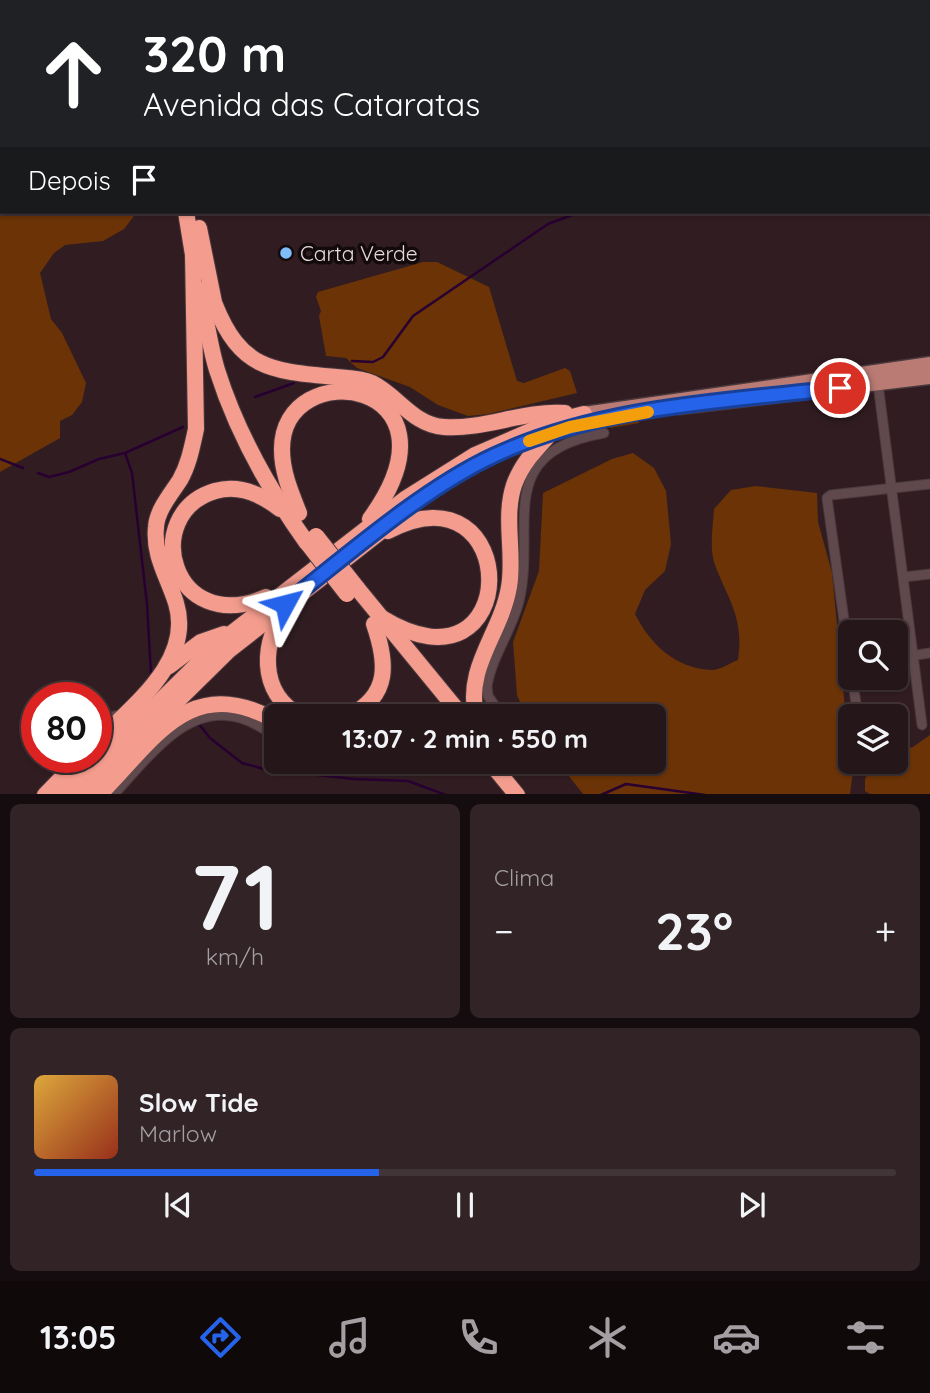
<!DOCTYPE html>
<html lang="pt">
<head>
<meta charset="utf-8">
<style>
  :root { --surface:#251619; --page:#312326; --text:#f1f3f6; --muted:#a39fa2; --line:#423538; --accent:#2563eb }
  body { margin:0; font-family:Quicksand,sans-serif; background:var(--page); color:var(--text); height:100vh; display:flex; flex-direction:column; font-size:26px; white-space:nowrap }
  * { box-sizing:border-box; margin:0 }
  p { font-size:23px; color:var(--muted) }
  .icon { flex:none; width:38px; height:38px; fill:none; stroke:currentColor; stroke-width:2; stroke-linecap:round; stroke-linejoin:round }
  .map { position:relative; height:794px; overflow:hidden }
  .panel { display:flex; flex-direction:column; gap:10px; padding:10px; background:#140c0e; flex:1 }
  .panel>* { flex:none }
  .banner { position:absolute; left:0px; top:0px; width:931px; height:214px; box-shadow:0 2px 5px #0004,0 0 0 2px var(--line); background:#202124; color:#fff; overflow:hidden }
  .controls { position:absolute; left:838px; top:620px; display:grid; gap:14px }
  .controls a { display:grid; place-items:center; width:70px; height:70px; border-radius:10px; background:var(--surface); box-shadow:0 2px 5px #0004,0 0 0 2px var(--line); font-size:35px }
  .speed { position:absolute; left:21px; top:682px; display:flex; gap:14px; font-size:35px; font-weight:700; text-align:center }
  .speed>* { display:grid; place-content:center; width:91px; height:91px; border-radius:50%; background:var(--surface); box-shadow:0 2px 5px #0004,0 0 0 2px var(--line); line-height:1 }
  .speed .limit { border:10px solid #d22; background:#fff; color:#111 }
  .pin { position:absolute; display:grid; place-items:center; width:60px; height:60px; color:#fff; margin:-30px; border:4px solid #fff; border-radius:50%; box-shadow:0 2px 7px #0007 }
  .me { position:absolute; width:77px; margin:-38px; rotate:52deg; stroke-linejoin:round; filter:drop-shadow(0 0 5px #0008) }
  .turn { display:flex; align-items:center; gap:24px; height:147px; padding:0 28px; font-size:32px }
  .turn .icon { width:91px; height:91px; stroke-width:2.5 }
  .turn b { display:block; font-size:49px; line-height:60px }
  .then { display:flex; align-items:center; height:66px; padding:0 28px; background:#0003; gap:14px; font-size:26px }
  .big { font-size:52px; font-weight:700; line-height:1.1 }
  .panel .card { flex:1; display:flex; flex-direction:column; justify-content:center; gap:10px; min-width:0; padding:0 24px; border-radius:10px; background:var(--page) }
  .panel .dial { align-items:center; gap:0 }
  .dial b { font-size:91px; line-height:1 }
  .song { display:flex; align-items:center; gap:21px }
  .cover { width:84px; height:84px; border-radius:10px; background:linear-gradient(135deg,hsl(40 70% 55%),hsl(10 70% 35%)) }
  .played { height:7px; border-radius:4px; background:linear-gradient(90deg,var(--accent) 40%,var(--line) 40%) }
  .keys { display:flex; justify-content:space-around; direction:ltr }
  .heat { display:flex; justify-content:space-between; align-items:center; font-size:38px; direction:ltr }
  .panel .tiles { flex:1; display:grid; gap:10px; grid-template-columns:1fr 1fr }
  .card:last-child { grid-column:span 2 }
  .trip { position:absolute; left:264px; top:704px; width:402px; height:70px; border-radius:10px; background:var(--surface); box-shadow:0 2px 5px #0004,0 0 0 2px var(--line); font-weight:700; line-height:70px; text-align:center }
  .tab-bar { display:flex; height:112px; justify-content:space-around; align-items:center; background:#0f090a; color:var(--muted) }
  .tab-bar .icon { width:49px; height:49px }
  .tab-bar .current { color:var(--accent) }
  .tab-bar b { font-size:32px; color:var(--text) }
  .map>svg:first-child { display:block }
</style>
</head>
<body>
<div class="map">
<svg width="930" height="795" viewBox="0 0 930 795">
  <rect width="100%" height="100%" fill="#311d21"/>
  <g fill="#6b3306">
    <polygon points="620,0 930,0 930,82 929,2"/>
    <polygon points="0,182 2,212 137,212 124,229 103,241 65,245 54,253 40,273 51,319 62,333 86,383 82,402 72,415 60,421 60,438 0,472"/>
    <polygon points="423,262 437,262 489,287 517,381 524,383 565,368 570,371 577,393 488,414 468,416 438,405 410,387 357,368 346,358 326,356 319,316 321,311 316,297 318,292"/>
    <polygon points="637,417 639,423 610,428 607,426 609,422"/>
    <path d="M633 453 654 468 666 491 671 544 665 571 645 590 635 614C650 644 676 669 712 670 720 670 730 663 738 660 744 617 729 602 715 565 709 549 713 526 714 509L731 490 756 486 817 493 818 522 832 573 850 761 854 763 850 794H583L557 761H654V716H526L517 695 513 642 539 571 543 493 612 459Z"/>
    <polygon points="930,735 930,794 870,794 865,791 865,779 874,761 896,761 896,751 913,747"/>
  </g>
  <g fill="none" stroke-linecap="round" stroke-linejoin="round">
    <g stroke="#270031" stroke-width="2.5">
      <polyline points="744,2 745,0"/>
      <polyline points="352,361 373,362 383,357 413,316 548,224 580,212"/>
      <polyline points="255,397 294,383"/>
      <polyline points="125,453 132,473 147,604 151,674"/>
      <polyline points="0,459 23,468"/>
      <polyline points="38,473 49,477 69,472 99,459 125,453 183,427"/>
      <polyline points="198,723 210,738 242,763 264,769 354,779 408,781 446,795"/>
      <polyline points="601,795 626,784 705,795"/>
    </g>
    <g stroke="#4a393d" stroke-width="11">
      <g id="street">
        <polyline points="97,0 97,2"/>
        <polyline points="401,0 401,2"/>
        <polyline points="536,0 541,2"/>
        <polyline points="878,384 922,725"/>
        <polyline points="904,577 930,574"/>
        <polyline points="896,658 930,653"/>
        <polyline points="850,663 827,498 831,495 930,484"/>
        <polyline points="852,677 858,716"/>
        <path d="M502 716 488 696 487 686C492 656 512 630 519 601 537 527 491 452 604 433"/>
        <polyline points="96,720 120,715"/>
        <path d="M113 795C144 763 181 708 231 716 248 718 262 728 276 736"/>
      </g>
    </g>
    <g stroke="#4a393d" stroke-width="15">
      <g id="secondary">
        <polyline points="334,2 335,0"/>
        <polyline points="346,2 347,0"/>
      </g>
    </g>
    <g stroke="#4a393d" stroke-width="17">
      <g id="primary">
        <polyline points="679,407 930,377"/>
        <polyline points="584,414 930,364"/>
      </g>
    </g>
    <g stroke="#4a393d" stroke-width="18">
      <g id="highway">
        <polyline points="148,0 149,2"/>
        <polyline points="166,0 166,2"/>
        <polyline points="186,212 194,261"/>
        <polyline points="199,228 216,312"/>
        <path d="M200 290C206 316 209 344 217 370 237 433 269 490 307 543"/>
        <path d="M215 305C241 370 272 371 336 377 348 378 361 378 372 383 398 396 413 425 444 427 484 430 524 410 565 413"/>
        <path d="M299 513C291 493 282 472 282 450 281 352 472 379 370 519"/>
        <polyline points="357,588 462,716"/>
        <path d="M266 597C172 638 139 514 215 491 239 484 261 494 280 509"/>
        <path d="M289 606C260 639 258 694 301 716"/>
        <path d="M382 618C525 705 523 460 388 531"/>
        <polyline points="169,666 201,642 224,634"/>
        <path d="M349 716C391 695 387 662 374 624"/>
        <path d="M476 716C465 666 501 634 509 587 515 554 503 518 514 485 522 463 536 449 551 433"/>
        <path d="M96 743C132 706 194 661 176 603 168 577 153 556 156 527 157 510 171 494 180 480 189 464 192 447 196 429L193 253"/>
        <polyline points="489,761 517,795"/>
        <polyline points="45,795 81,758"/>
        <polyline points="65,795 219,643 405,499 475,455 549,423 584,414"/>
        <polyline points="82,795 228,651 398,518"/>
        <path d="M99 795C155 739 190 672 276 721"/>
      </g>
    </g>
    <use href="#street" stroke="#60494d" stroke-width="9"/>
    <use href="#secondary" stroke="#8c6260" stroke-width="12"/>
    <use href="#primary" stroke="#b97b74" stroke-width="14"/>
    <use href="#highway" stroke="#f49c8e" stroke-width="16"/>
    <g stroke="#4a393d" stroke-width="18" stroke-linecap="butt">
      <g id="highway-bridge">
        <polyline points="316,536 357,588"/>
        <polyline points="309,545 347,594"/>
      </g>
    </g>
    <use href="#highway-bridge" stroke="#f49c8e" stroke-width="16"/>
  </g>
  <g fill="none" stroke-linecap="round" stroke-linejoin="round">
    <g stroke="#184099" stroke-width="18">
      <path id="route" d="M285 604C346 556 424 488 493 456 599 406 725 401 840 388"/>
    </g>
    <use href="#route" stroke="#2563eb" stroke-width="12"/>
    <polyline stroke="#f59e0b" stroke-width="12" points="529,441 570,427 648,412"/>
  </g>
  <circle fill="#7fbdfa" stroke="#130a0c" stroke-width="2.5" cx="286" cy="253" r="7"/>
  <g text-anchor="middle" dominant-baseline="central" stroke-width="7" stroke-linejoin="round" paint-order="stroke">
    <g font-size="21" fill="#e8d9dc" stroke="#130a0c" text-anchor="start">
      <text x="300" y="253">Carta Verde</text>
    </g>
  </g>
</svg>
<div class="controls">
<a><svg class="icon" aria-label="search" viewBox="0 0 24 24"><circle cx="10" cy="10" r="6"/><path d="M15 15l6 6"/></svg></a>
<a><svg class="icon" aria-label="layers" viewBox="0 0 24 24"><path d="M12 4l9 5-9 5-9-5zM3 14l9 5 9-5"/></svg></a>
</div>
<div class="speed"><div class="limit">80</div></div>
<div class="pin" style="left:840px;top:388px;background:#d93025"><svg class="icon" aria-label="arrive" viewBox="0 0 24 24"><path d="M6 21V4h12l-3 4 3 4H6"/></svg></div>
<svg class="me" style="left:285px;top:604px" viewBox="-20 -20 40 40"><path d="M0-17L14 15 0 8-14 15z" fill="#2563eb" stroke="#fff" stroke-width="4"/></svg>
<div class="trip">13:07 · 2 min · 550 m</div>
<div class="banner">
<div class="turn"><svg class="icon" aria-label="ahead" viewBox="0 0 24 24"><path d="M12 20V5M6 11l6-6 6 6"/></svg><div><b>320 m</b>Avenida das Cataratas</div></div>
<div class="then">Depois<svg class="icon" aria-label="arrive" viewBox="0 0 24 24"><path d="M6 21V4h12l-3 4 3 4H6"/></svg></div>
</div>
</div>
<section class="panel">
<div class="tiles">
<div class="card dial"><b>71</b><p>km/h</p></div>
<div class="card"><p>Clima</p>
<div class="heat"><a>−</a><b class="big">23°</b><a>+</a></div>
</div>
<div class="card">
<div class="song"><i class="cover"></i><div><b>Slow Tide</b><p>Marlow</p></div></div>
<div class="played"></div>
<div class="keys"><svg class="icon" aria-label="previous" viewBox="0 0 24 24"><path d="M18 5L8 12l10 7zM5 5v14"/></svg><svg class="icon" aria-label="pause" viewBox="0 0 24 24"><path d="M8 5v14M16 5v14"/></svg><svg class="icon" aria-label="next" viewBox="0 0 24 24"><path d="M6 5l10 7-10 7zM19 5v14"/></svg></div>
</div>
</div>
</section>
<nav class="tab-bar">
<b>13:05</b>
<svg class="icon current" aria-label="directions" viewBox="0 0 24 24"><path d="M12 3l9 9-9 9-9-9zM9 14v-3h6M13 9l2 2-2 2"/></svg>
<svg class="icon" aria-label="music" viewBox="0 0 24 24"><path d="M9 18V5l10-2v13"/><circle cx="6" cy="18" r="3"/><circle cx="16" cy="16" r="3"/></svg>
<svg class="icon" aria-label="phone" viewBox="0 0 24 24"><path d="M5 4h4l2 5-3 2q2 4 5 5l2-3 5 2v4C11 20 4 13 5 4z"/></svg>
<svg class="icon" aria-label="climate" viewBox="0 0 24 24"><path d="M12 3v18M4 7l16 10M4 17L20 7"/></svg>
<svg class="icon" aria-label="car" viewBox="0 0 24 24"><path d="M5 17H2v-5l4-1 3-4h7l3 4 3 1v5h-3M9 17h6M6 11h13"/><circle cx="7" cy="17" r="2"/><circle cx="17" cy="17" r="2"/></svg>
<svg class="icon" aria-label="filters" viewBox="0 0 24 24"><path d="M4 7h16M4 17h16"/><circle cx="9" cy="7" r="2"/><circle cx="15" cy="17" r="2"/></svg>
</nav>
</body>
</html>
